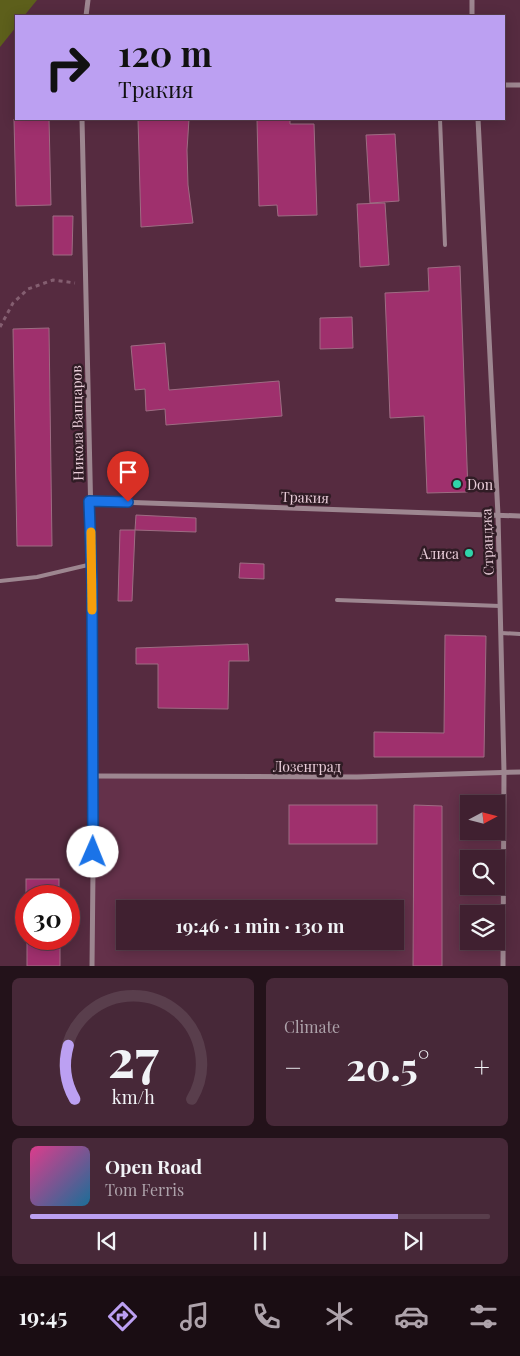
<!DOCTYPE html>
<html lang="en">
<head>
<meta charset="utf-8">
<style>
  :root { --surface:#402030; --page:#472838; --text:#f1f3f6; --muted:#aea3ab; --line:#593e4c; --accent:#bca0f2 }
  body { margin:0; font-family:"Playfair Display",serif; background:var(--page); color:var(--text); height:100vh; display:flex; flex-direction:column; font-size:19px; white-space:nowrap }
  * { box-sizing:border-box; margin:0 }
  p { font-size:16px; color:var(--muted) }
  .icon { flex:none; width:28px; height:28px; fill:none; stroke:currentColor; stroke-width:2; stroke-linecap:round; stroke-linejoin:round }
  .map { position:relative; height:966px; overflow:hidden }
  .panel { display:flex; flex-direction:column; gap:12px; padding:12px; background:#23121a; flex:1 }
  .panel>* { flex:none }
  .hud { position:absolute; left:15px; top:15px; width:490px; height:105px; border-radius:0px; box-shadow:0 2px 12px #0003,0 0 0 1px var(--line); background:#bca0f2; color:#111; overflow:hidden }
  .needle { width:32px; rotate:83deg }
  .tools { position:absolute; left:460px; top:795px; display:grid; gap:10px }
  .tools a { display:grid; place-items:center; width:45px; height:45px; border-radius:0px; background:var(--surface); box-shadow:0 2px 12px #0003,0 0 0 1px var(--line); font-size:25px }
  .speed { position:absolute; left:15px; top:885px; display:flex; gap:10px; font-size:25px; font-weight:700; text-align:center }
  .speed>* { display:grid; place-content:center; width:65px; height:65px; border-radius:50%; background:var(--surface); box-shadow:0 2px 12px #0003,0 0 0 1px var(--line); line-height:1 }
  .speed .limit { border:8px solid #d22; background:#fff; color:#111 }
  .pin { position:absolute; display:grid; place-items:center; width:42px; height:42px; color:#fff; margin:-51px -21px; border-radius:50% 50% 50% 0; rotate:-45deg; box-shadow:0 0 5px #0007 }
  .pin .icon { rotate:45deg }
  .me { position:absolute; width:55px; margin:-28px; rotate:1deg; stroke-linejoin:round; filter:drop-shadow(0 0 4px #0008) }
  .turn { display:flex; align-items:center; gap:18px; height:105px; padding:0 20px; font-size:22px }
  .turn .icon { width:65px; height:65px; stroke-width:2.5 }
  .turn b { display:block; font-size:35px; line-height:42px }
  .big { font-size:38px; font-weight:700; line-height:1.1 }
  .panel .tile { flex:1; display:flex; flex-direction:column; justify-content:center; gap:8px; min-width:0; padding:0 18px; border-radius:8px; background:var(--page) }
  .panel .dial { align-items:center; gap:0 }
  .dial svg { height:130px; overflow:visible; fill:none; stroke:var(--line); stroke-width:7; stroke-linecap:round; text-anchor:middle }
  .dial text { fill:var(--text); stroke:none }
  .song { display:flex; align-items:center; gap:15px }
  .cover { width:60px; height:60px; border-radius:8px; background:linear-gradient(135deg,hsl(330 70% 55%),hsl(200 70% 35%)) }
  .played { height:5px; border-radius:2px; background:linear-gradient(90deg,var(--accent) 80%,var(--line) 80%) }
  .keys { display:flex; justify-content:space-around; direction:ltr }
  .heat { display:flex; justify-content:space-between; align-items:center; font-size:28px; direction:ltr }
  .panel .tiles { flex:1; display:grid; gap:12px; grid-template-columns:1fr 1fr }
  .tile:last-child { grid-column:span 2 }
  .trip { position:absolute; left:116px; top:900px; width:288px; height:50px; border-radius:0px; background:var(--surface); box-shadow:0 2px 12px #0003,0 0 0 1px var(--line); font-weight:700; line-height:50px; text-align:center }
  .tab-bar { display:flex; height:80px; justify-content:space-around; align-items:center; background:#1a0d13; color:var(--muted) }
  .tab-bar .icon { width:35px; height:35px }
  .tab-bar .active { color:var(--accent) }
  .tab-bar b { font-size:22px; color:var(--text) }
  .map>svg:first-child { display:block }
</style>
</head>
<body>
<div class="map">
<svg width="520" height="966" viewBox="0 0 520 966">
  <rect width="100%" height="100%" fill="#562b40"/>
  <path fill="#64314a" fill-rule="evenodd" d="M504 772 503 966H92L94 776ZM469 804H496V831H469ZM469 859H496V886H469ZM125 909H395V941H125ZM469 914H496V941H469Z"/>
  <polygon fill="#5d5f1b" points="0,0 37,0 24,16 16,16 16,27 0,47"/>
  <g fill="#9f306d" stroke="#9e6c83">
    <polygon points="14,119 49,119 51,205 16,206"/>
    <polygon points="138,119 189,119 187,150 188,185 193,223 141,227"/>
    <polygon points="257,119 290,119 290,124 314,124 317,215 278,216 277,205 259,206"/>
    <polygon points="395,134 399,201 370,203 366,135"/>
    <polygon points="385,203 389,265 360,267 357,204"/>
    <polygon points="53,216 73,216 72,255 53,255"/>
    <polygon points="460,266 468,492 427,493 424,416 390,418 385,293 429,291 428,268"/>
    <polygon points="352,317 353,348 320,349 320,318"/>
    <polygon points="49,328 52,546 17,546 13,329"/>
    <polygon points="165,343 169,390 279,381 282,416 166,425 165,409 146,411 145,389 135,390 131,346"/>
    <polygon points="136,515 196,518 196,532 135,530"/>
    <polygon points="120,530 135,530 132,601 118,601"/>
    <polygon points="240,563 264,564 264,579 239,578"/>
    <polygon points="445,635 486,636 484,757 374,757 374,732 444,733"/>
    <polygon points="248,644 249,661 229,661 228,709 158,708 158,664 136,664 136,648"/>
    <rect x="289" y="805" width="88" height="39"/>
    <polygon points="414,805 442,806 442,966 413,966"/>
    <rect x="26" y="879" width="33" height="17"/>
    <rect x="27" y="939" width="33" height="27"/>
  </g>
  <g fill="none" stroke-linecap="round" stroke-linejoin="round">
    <polyline stroke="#845e70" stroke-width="3" stroke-dasharray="4 4" stroke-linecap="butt" points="0,327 13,303 28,289 53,280 75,283"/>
    <g stroke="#9d8690" stroke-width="4">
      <polyline points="440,119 445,245"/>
      <polyline points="0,581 37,577 92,564"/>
      <polyline points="337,600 500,606"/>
      <polyline points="501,633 520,634"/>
    </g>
    <g stroke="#9d8690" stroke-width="5">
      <polyline points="472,0 472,16"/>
      <polyline points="86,16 88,0"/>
      <polyline points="504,85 520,85"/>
      <polyline points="82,119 92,564 94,776 92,966"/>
      <polyline points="478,119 498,515 504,772 503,966"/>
      <polyline points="89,501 520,516"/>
      <polyline points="94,776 357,777 520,772"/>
    </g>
  </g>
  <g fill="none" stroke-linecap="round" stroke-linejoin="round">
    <g stroke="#114b97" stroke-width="12">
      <polyline id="route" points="93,852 92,583 89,501 128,502"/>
    </g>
    <use href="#route" stroke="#1a73e8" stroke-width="9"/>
    <polyline stroke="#f59e0b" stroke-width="9" points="91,532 92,610"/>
  </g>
  <g fill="#2fd4aa" stroke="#301c25" stroke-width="2">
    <circle cx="457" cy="484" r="5"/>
    <circle cx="469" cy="553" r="5"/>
  </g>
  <g text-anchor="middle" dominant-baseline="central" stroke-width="5" stroke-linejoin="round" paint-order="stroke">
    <g font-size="14" fill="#e9cdd9" stroke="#301c25">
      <text transform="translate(77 423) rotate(-91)">Никола Вапцаров</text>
      <text transform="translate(305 497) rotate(2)">Тракия</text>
      <text transform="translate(487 542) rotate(-92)">Странджа</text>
      <text x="307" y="766">Лозенград</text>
    </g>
    <g font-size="14" fill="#e9cdd9" stroke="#301c25" text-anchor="start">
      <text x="467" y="484">Don</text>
      <text x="459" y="553" text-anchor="end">Алиса</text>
    </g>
  </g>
</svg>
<div class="tools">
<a><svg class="needle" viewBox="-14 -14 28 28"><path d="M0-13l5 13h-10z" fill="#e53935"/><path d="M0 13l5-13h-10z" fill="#aea3ab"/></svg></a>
<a><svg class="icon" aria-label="search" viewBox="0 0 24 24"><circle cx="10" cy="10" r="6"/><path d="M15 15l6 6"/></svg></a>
<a><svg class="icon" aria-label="layers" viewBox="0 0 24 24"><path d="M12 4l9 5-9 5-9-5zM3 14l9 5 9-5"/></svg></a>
</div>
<div class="speed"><div class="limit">30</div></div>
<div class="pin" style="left:128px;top:502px;background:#d93025"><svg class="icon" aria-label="arrive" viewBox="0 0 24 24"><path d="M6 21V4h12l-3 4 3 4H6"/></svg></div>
<svg class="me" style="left:93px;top:852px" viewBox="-20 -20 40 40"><circle r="19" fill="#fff"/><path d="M0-13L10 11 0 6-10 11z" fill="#1a73e8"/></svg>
<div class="trip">19:46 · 1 min · 130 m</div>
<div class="hud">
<div class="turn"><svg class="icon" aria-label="right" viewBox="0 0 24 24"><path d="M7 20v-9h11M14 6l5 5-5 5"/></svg><div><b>120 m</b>Тракия</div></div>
</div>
</div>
<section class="panel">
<div class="tiles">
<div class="tile dial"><svg viewBox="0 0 100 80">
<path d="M14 69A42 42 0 1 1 86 69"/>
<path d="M14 69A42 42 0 0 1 10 36" stroke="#bca0f2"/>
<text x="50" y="56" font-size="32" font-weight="700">27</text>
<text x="50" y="72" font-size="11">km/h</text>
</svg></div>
<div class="tile"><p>Climate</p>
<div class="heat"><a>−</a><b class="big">20.5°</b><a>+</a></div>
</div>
<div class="tile">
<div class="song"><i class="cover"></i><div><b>Open Road</b><p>Tom Ferris</p></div></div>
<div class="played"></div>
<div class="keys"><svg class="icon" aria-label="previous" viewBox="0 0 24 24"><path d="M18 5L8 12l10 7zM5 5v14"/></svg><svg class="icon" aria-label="pause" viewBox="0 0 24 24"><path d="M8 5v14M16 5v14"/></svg><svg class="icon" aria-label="next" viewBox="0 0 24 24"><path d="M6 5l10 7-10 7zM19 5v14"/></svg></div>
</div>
</div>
</section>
<nav class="tab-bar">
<b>19:45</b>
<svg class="icon active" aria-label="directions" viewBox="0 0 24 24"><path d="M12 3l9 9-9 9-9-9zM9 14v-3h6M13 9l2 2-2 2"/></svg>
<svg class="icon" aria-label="music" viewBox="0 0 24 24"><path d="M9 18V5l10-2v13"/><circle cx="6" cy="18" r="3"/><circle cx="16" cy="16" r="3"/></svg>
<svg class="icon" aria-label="phone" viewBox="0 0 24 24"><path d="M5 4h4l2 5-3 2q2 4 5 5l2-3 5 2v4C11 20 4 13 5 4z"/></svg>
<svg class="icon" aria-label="climate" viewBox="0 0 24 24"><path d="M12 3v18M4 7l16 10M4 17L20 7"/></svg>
<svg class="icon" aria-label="car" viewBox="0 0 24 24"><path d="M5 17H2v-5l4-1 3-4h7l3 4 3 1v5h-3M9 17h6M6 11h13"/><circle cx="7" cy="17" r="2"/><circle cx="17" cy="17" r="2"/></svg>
<svg class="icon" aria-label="filters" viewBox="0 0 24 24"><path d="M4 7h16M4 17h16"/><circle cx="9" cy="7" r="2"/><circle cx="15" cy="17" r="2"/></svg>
</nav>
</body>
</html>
